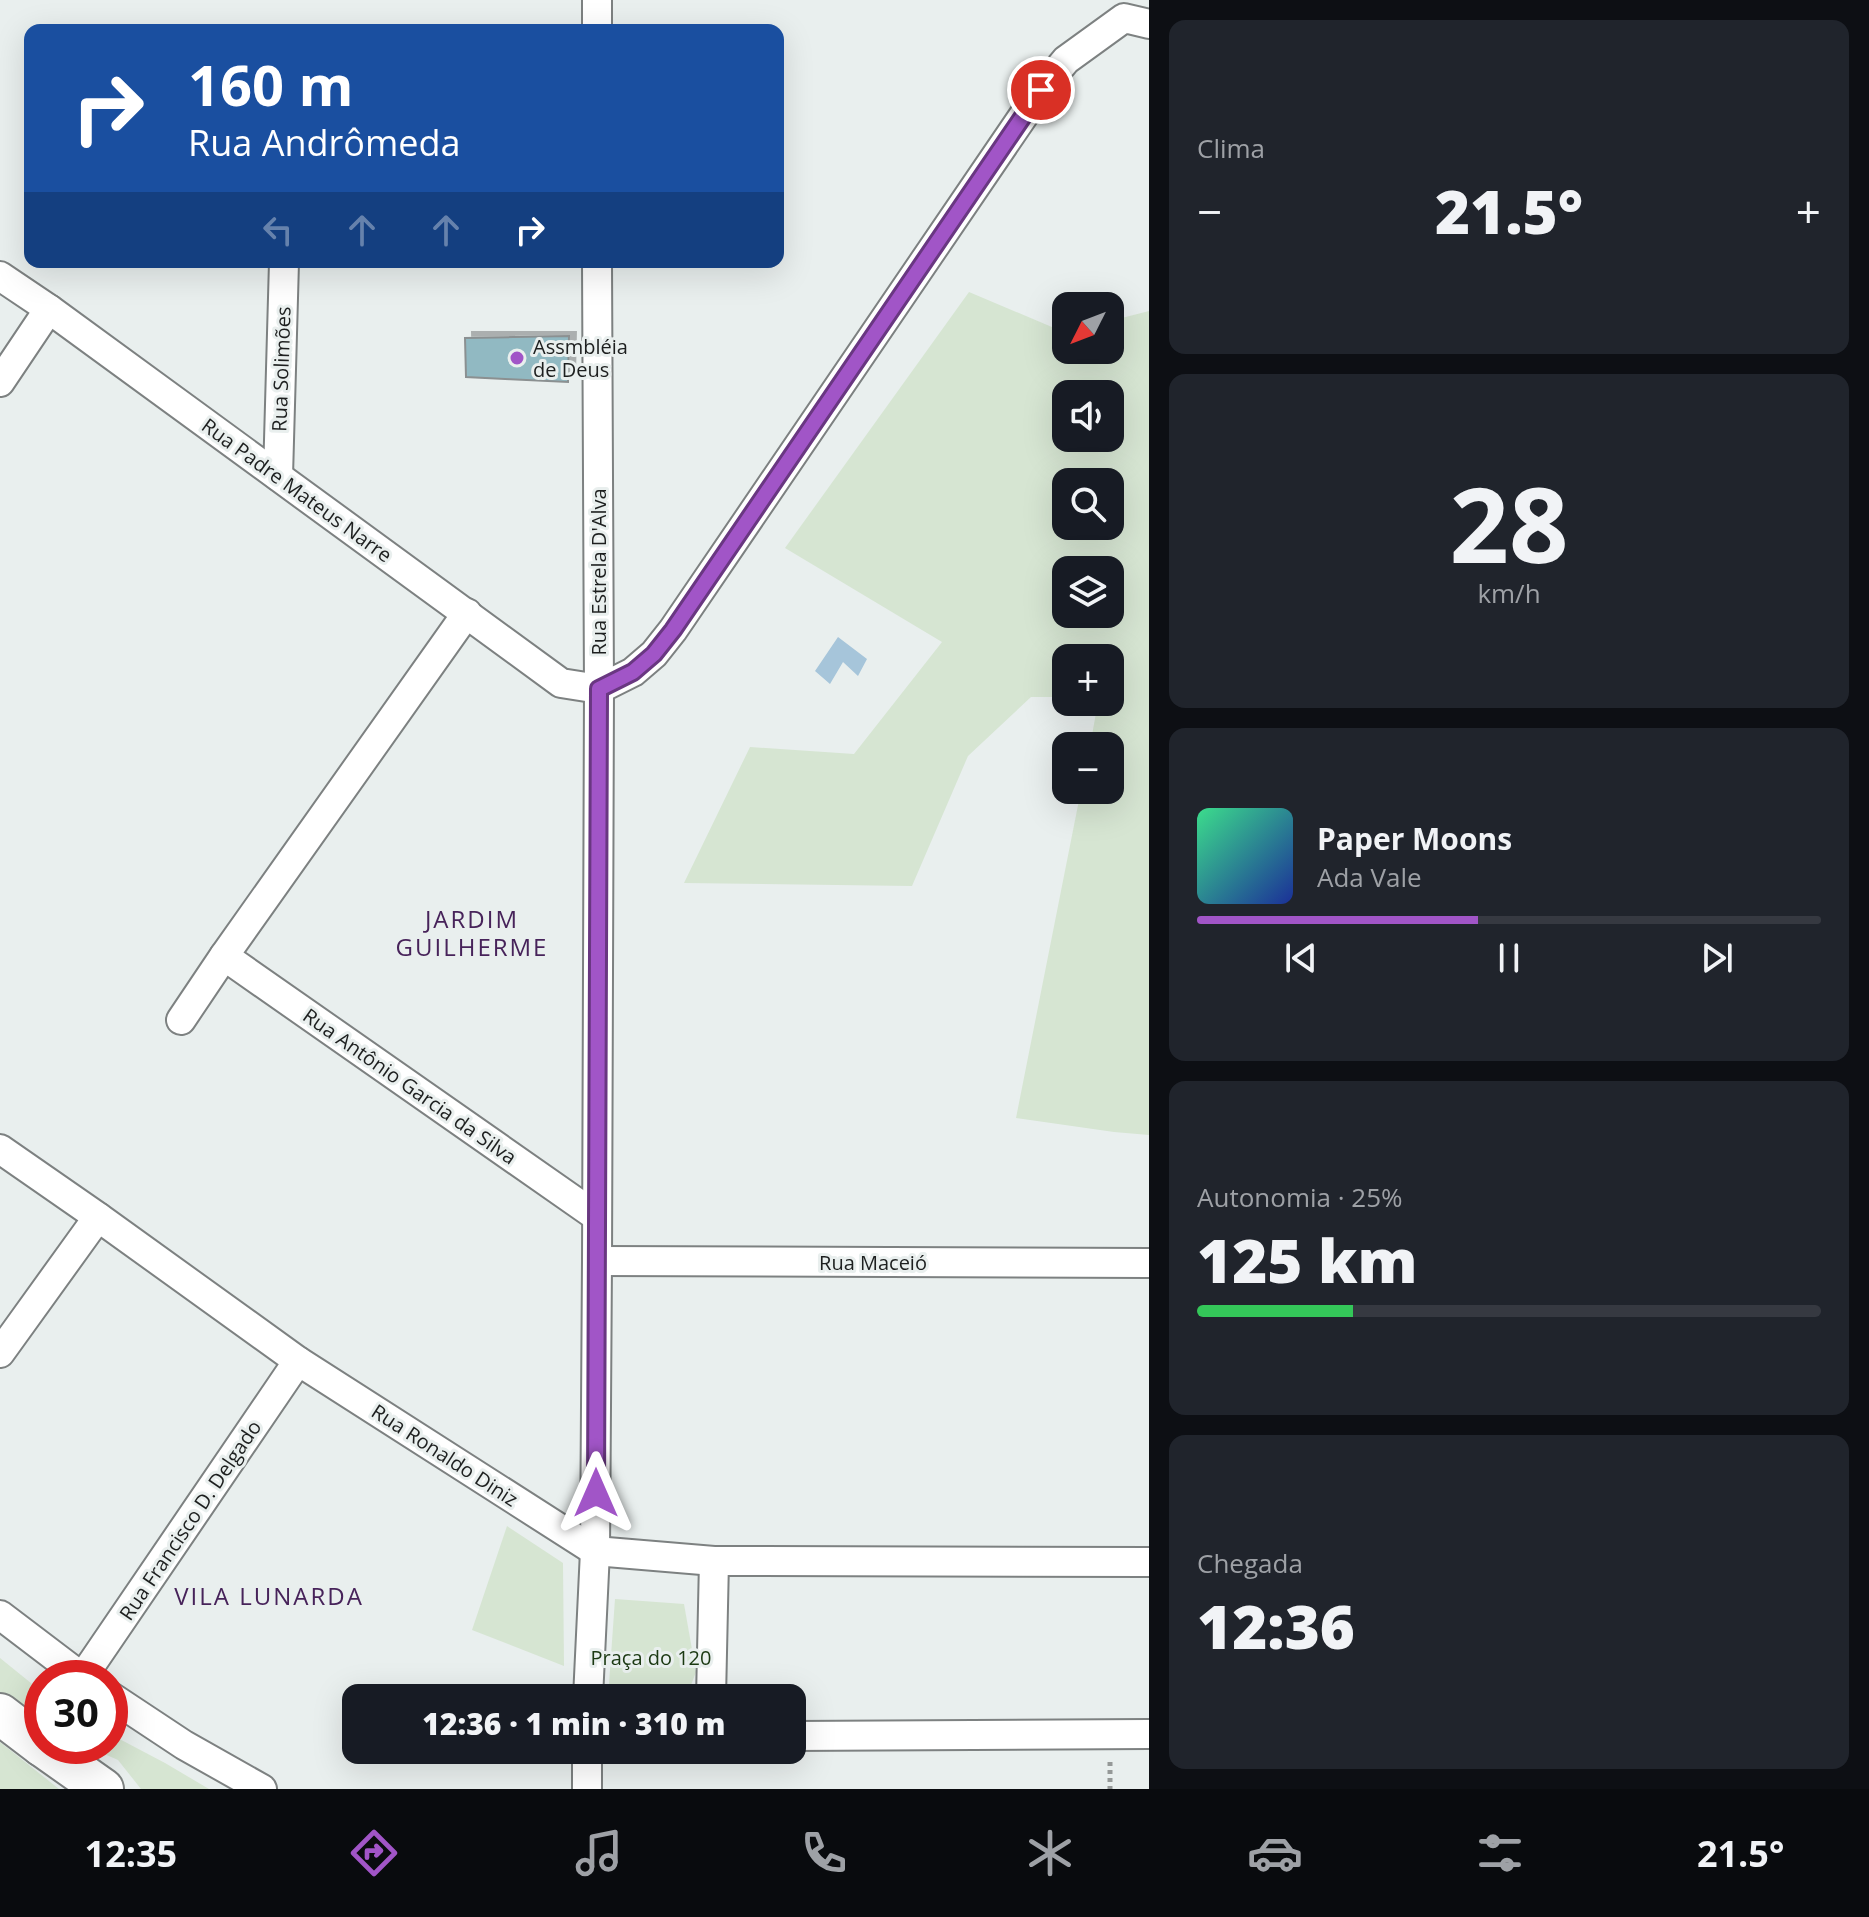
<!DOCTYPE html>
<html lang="pt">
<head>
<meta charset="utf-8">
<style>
  :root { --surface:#171b24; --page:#20242c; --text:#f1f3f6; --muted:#9ea1a6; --line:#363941; --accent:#a155c7 }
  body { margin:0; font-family:"Open Sans",sans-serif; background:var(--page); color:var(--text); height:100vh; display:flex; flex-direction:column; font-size:30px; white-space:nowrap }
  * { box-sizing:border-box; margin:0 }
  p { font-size:26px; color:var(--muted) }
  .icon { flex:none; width:44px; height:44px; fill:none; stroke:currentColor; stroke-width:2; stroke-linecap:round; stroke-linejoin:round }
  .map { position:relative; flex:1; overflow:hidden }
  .side { display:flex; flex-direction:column; gap:20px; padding:20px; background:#0d0f14; width:720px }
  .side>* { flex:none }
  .hud { position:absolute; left:24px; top:24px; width:760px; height:244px; border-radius:16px; box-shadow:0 8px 32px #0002; background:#1a4fa0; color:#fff; overflow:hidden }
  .needle { width:52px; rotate:228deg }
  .buttons { position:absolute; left:1052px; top:292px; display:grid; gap:16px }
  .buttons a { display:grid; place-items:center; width:72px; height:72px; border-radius:16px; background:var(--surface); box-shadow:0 8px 32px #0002; font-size:40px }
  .speed { position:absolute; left:24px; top:1660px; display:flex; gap:16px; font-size:40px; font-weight:700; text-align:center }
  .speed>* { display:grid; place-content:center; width:104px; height:104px; border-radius:50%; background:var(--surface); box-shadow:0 8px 32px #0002; line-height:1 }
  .speed .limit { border:12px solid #d22; background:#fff; color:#111 }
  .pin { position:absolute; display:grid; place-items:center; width:68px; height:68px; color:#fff; margin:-34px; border:4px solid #fff; border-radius:50%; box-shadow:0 2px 8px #0007 }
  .me { position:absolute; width:88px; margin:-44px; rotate:0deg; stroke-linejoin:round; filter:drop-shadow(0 0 6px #0008) }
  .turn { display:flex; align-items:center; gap:28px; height:168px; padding:0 32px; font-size:36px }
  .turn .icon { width:104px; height:104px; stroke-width:2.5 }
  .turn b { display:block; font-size:56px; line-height:68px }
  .lanes { display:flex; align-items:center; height:76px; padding:0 32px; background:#0003; justify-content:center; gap:40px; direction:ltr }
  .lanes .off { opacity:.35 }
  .big { font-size:60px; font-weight:800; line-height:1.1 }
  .side .card { flex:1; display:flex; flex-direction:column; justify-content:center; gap:12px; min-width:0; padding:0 28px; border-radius:16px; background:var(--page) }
  .side .dial { align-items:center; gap:0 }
  .dial b { font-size:104px; line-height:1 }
  .song { display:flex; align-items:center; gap:24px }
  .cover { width:96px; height:96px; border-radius:12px; background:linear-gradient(135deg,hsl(150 70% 55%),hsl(230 70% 35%)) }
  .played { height:8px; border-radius:4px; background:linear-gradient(90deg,var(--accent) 45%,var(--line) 45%) }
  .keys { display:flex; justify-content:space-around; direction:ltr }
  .heat { display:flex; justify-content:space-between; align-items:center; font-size:44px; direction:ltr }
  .charge { height:12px; border-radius:6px; background:linear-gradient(90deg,#34c759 25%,var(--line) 0) }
  .trip { position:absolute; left:342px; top:1684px; width:464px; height:80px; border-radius:16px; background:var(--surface); box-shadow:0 8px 32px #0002; font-weight:800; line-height:80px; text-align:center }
  .tabs { display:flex; height:128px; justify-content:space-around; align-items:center; background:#090b0e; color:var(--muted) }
  .tabs .icon { width:56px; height:56px }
  .tabs .active { color:var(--accent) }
  .tabs b { font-size:36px; color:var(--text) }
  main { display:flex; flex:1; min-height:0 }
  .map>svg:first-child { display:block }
</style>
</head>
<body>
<main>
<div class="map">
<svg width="1149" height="1789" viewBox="0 0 1149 1789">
  <defs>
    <filter id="shadow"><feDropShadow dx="7" dy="-7" stdDeviation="0" flood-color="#0004"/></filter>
  </defs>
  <rect width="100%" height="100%" fill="#e9efee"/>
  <g fill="#d6e5d2" fill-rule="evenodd">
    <path d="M969 292 1066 333V350H1110V321L1149 311V1135L1114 1132 1016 1118 1081 790H1110V746H1090L1098 702H1110V658H1066V697H1031L968 756 912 886 684 883 750 747 854 754 942 642 785 548ZM1066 394H1110V438H1066ZM1066 482H1110V526H1066ZM1110 570V614H1066V570Z"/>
    <polygon points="507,1526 563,1563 564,1666 472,1630"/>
    <polygon points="615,1599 684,1604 696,1672 686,1698 608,1698"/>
    <polygon points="0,1658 42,1692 42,1703 25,1715 0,1708"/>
    <polygon points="110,1734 165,1763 209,1789 141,1789 118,1760 86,1746 110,1746"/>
    <polygon points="0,1742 59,1789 0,1789"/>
  </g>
  <polygon fill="#a6c5da" points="838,637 867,659 858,676 843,662 830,684 815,671"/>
  <polygon fill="#91b9c2" stroke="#8b9091" stroke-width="2" filter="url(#shadow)" points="569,336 568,382 466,377 465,338"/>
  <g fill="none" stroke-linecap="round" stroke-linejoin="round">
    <g stroke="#7d8181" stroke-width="32">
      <g id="street">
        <polyline points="597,0 597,30"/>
        <polyline points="0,276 49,309 561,683 599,689 633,672 654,654 673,630 1041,90 1066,60 1124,18 1149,24"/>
        <polyline points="0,382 49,309"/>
        <polyline points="278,476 284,262"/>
        <polyline points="467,613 224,956 596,1216"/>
        <polyline points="181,1020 224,956"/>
        <polyline points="0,1149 98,1217 298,1361 595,1551 714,1561 1149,1562"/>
        <polyline points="597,1261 1149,1263"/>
        <polyline points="0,1353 98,1217"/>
        <polyline points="0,1615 83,1678"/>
        <polyline points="82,1678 298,1361"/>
        <polyline points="110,1696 184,1745 262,1789"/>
        <polyline points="588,1698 595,1551 597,1261 599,689 597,262"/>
        <polyline points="711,1698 714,1561"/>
        <polyline points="792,1736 1149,1734"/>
        <polyline points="587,1750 587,1789"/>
      </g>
    </g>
    <g stroke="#7d8181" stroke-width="44">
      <g id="secondary">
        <polyline points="0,1714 42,1746"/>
        <polyline points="42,1746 103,1789"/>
      </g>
    </g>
    <polyline stroke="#959998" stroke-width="5" stroke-dasharray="4 4" stroke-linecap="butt" points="1110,1762 1110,1789"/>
    <use href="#street" stroke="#fff" stroke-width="28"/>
    <use href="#secondary" stroke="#fff" stroke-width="40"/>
  </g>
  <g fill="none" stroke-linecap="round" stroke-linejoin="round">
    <g stroke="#693781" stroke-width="20">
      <polyline id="route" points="596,1493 599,689 633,672 654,654 673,630 1041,90"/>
    </g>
    <use href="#route" stroke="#a155c7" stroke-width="14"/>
  </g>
  <circle fill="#a155c7" stroke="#e9efee" stroke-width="3" cx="517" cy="358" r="8"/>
  <g text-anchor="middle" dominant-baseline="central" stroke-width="6" stroke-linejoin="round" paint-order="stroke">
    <g font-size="20" fill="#1d1f1f" stroke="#e9efee" text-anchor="start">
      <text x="533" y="346">Assmbléia<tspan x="533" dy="23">de Deus</tspan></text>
    </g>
    <g font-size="20" fill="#1d1f1f" stroke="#e9efee">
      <text transform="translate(281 369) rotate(-88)">Rua Solimões</text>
      <text transform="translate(297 490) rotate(36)">Rua Padre Mateus Narre</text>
      <text transform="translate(598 572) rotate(-90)">Rua Estrela D'Alva</text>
      <text transform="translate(410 1086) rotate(35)">Rua Antônio Garcia da Silva</text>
      <text x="873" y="1262">Rua Maceió</text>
      <text transform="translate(445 1455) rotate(33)">Rua Ronaldo Diniz</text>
      <text transform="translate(190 1520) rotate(-56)">Rua Francisco D. Delgado</text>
    </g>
    <g font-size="20" fill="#1b3912" stroke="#e9efee">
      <text x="651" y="1657">Praça do 120</text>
    </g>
    <g font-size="24" letter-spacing="2" fill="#47235a" stroke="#e9efee">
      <text x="472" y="918">JARDIM<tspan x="472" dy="28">GUILHERME</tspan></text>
      <text x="269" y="1595">VILA LUNARDA</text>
    </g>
  </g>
</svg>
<div class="buttons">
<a><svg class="needle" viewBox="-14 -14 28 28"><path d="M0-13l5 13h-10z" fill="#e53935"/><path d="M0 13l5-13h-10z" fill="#9ea1a6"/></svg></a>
<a><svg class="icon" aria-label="sound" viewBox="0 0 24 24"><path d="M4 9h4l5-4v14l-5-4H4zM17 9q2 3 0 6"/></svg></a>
<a><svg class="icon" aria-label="search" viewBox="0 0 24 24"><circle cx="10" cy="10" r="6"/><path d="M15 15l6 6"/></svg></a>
<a><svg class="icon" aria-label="layers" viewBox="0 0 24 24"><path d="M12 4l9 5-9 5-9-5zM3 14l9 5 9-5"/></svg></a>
<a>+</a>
<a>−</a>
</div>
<div class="speed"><div class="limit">30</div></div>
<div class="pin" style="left:1041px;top:90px;background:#d93025"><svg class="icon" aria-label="arrive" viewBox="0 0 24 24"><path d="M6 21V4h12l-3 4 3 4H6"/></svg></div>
<svg class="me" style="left:596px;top:1493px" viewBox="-20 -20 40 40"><path d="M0-17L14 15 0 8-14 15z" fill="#a155c7" stroke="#fff" stroke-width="4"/></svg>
<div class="trip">12:36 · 1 min · 310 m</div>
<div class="hud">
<div class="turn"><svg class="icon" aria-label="right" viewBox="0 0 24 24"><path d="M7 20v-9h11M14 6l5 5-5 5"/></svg><div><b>160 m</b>Rua Andrômeda</div></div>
<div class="lanes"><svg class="icon off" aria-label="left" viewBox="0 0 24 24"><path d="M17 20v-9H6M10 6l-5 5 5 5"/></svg><svg class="icon off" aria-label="ahead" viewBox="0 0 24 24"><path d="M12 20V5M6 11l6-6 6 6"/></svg><svg class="icon off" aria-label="ahead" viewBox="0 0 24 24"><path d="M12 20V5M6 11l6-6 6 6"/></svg><svg class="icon" aria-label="right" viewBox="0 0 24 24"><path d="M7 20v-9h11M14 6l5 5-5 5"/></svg></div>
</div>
</div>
<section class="side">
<div class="card"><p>Clima</p>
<div class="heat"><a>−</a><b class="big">21.5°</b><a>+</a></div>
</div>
<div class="card dial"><b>28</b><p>km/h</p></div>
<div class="card">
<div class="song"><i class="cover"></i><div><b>Paper Moons</b><p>Ada Vale</p></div></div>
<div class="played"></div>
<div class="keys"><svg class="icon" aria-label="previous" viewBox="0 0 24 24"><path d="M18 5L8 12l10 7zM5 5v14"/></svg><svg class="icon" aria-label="pause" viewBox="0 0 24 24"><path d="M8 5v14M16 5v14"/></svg><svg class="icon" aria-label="next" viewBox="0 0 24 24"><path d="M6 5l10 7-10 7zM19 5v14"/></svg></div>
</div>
<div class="card"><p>Autonomia · 25%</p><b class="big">125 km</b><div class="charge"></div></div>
<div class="card"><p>Chegada</p><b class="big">12:36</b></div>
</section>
</main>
<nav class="tabs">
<b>12:35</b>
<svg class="icon active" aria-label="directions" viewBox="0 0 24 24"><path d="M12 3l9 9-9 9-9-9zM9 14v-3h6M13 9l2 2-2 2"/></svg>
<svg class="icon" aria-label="music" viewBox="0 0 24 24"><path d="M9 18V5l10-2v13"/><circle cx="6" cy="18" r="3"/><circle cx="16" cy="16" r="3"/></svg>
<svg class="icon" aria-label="phone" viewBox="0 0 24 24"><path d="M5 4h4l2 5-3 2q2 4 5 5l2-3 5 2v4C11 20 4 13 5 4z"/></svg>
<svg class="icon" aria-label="climate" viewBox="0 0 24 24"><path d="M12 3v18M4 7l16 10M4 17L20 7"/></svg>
<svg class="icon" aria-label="car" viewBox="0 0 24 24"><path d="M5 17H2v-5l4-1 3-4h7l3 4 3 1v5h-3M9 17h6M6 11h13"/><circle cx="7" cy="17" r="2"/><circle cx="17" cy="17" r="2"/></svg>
<svg class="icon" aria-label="filters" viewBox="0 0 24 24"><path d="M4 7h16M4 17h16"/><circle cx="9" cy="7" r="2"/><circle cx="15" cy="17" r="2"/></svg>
<b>21.5°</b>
</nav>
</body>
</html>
